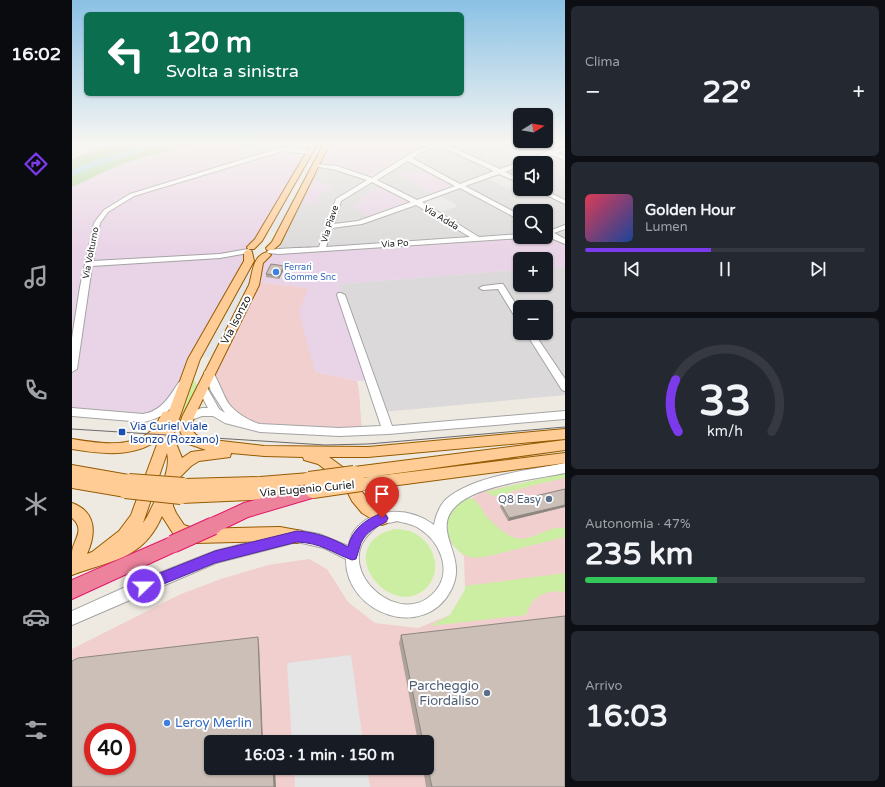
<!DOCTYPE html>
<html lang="it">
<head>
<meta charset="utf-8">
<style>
  :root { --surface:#171b24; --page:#242831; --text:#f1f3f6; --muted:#9ea1a6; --line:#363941; --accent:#7c3aed }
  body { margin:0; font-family:"Varela Round",sans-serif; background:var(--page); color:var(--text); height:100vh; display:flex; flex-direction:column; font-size:15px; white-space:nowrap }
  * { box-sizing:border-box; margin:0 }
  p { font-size:13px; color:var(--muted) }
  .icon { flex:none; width:22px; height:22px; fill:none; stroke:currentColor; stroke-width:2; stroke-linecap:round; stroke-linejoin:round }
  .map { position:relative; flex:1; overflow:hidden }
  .panel { display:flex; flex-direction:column; gap:6px; padding:6px; background:#0d0f14; width:320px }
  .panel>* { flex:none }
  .banner { position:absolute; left:12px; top:12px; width:380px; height:84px; border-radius:6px; box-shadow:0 1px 3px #0004; background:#0b6e4f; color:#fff; overflow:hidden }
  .needle { width:26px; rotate:79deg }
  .tools { position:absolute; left:441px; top:108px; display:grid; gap:8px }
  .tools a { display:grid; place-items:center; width:40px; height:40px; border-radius:6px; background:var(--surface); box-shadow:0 1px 3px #0004; font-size:20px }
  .speed { position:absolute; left:12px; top:723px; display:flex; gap:8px; font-size:20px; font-weight:700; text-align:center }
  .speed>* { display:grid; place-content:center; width:52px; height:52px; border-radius:50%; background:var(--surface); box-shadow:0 1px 3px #0004; line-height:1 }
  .speed .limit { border:6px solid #d22; background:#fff; color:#111 }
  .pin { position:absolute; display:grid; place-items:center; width:34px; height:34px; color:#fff; margin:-41px -17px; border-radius:50% 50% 50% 0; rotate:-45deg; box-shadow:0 0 4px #0007 }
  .pin .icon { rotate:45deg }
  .me { position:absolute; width:44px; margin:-22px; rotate:68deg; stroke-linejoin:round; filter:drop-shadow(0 0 3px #0008) }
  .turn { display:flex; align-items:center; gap:14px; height:84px; padding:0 16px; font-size:18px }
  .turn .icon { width:52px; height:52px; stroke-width:2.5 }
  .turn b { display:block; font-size:28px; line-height:34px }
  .big { font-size:30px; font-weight:700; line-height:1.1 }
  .panel .tile { flex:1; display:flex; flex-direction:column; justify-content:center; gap:6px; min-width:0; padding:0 14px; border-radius:6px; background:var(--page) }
  .panel .dial { align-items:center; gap:0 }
  .dial svg { height:104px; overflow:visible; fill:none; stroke:var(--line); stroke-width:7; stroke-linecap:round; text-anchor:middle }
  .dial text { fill:var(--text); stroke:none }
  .song { display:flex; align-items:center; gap:12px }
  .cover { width:48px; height:48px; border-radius:6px; background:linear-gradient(135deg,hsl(350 70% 55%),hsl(220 70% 35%)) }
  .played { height:4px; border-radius:2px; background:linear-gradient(90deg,var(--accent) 45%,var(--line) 45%) }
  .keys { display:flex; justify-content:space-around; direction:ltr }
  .heat { display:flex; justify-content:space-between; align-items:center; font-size:22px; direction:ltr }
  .charge { height:6px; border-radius:3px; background:linear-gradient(90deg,#34c759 47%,var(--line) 0) }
  .trip { position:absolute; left:132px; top:735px; width:230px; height:40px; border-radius:6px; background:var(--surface); box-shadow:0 1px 3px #0004; font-weight:700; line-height:40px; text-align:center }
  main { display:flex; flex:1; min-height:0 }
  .menu { display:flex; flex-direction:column; width:72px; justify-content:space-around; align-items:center; background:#090b0e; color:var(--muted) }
  .menu .icon { width:28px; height:28px }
  .menu .on { color:var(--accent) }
  .menu b { font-size:18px; color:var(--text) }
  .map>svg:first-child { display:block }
</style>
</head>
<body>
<main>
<nav class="menu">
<b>16:02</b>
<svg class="icon on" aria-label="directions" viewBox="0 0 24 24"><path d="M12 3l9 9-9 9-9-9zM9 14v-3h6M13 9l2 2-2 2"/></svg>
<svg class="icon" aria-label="music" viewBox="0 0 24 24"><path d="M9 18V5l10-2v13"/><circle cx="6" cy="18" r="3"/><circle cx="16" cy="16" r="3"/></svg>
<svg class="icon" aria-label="phone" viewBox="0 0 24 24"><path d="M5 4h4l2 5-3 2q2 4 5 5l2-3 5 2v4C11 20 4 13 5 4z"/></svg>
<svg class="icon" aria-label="climate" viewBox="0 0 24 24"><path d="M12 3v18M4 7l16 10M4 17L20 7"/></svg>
<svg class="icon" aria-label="car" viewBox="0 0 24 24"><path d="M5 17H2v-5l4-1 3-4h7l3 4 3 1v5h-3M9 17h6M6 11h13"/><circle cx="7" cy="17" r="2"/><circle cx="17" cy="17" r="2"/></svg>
<svg class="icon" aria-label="filters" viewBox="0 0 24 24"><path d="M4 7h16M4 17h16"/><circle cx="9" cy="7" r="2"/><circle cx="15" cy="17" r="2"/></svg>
</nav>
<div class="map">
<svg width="493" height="787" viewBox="0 0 493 787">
  <rect width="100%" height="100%" fill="#efeae1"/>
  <g fill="#dbd9d9" fill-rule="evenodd">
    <path d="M383 143H493V242L474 234V211H448V236L199 251 225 202 243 203 248 193 260 187 255 184 235 182 241 173H245L248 167 265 168 311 187 302 194 289 198 292 201 283 206 300 218 342 202 307 178 335 161 349 169 332 175 331 177 363 195 387 186 341 160 358 151ZM448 163H474V189H448Z"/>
    <path d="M493 266V395L311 412 266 284 448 270V285H474V268ZM448 307H474V333H448Z"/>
  </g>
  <g fill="#f1cfcf" fill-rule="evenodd">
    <polygon points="183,282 237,288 243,372 285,381 287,390 290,432 188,428 154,408 137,372"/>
    <path d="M493 474V787H0V649L109 594 149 579 196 565 237 559 255 569 276 602 303 623 346 628 378 615 393 590 392 556 378 542 374 527 385 507 412 491ZM21 732H55V766H21ZM139 742H355V768H139Z"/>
  </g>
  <g fill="#e9d3e6">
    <polygon points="125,143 238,143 187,238 177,250 176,257 116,375 82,417 0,412 0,187 52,163"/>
    <polygon points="259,143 363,143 363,144 348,149 299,176 266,166 249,164"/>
    <polygon points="349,169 388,186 363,195 331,177 331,175"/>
    <polygon points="235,182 255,184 261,186 248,193 244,204 225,202"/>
    <polygon points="311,187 336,202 296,216 281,205 292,201 288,198 302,194 298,191"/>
    <polygon points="474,234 493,242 493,266 474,268 474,259 448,259 448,270 266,284 299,380 285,381 243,372 227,312 236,288 183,282 187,267 199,251 448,237 474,237"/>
  </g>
  <g fill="#cceea2">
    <polygon points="120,376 126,387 111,416 107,428 103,427"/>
    <polygon points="493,473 493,478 458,486 428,495 422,496 413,492"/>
    <path d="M398 498C407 501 410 511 416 518 422 524 435 536 443 538 462 542 474 525 493 528V537L417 556C410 557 402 559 395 556 369 546 368 503 398 498Z"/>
    <path d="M322 529C329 529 336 530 342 533 362 543 371 570 355 587 320 624 257 546 322 529Z"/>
    <path d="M493 573V592C473 590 461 595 454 615L358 626 378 615 393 590V586Z"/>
  </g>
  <g fill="#a9d293">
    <polygon points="50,143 85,143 26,159 0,170 0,159 29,148"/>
    <path d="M100 143H125L52 163 0 187V176C30 159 67 152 100 143Z"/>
  </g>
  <g fill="#e5e5e5">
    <polygon points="158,143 176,143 189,152 181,154 183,155 175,158 167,156 173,153"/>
    <polygon points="427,175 446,184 435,188 416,179"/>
    <polygon points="368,196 380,202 386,206 369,212 351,202"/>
    <polygon points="214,199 223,200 206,234 198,231"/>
    <polygon points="175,268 185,269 183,277 142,358 127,356"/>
    <polygon points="279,655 291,742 220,742 215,663"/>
    <polygon points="222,768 295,768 298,787 223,787"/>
  </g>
  <polygon fill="#9ed5e0" points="85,143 100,143 24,166 0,176 0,170 26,159"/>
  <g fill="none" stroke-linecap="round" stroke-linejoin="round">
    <g stroke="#a4a4a4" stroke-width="2">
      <g id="minor">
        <path d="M363 143H375L373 144 428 169 475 152 455 143H463L480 151 493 146V150L485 153 493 156V160L480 155 456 163H448V166L433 172 448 179V183L427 174 393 186 448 215V220L388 188 350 202 407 237 448 234V237L451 238 207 254 196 253 195 251C199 248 239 248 247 247L264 199 295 180 264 170 242 166V164L265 166 300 178 333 157 350 148ZM368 146 422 171 388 184 340 158 354 150ZM336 161 383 186 345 200 305 180ZM300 182 339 202 286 221 262 224 269 201ZM344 205 398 237 254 247 260 228 290 224Z"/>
        <polygon points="211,147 238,150 241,152 238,154 211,151 62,196 36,212 28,223 21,261 148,254 176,249 180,251 176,253 148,258 20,266 5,369 0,372 0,338 8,287 22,223 32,210 58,194"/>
        <polygon points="462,189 470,189 493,200 493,204"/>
        <polygon points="493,225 493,229 482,233 493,239 493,244 474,236 474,230 477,231"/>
        <polygon points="428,284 431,284 448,311 448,321 445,320 426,289 411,290 407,288 411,286"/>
        <path d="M266 293H269L273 295 320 426 493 411V419L316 434 267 436 188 432 153 423 141 416H130L116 421 112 420 111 417 112 414 130 408H136L125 387 130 383 133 384 147 409 153 413 139 391 132 372 137 369C143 370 151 396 157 404 164 413 177 421 188 424L267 428 309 426 265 295Z"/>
        <polygon points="454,333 462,333 493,379 493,391 490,390"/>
        <path d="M110 381 115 385C103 405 95 418 71 422L0 416V408L71 414C90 411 97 397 107 382Z"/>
        <path d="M493 463V473C464 479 405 485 384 506 358 531 396 555 380 588 354 643 273 614 274 559L252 548 225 542 144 563 0 625V611L67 581 143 551 225 530 247 534 276 546C278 542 279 535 282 531 301 506 338 507 362 525 364 514 369 502 378 496 406 475 459 470 493 463ZM325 521C333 523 341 524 348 529 367 541 380 569 365 589 331 634 259 570 298 533 301 530 304 527 307 525 312 523 319 523 325 521Z"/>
      </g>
    </g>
    <g stroke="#955b00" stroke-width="2">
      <g id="major">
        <polygon points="240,143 246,143 190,241 182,249 176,249 175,247 183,239"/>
        <polygon points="252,143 258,143 208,244 201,250 195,250 194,248 200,242"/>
        <path d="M176 249 180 252 182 261 128 359 101 436 110 458 119 452 134 450 114 443 107 429 110 417 177 285C181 273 180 256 195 252L199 255 191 263 187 285 122 417 119 429 124 435 132 439 192 446 296 447 493 429V439L296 457H257L276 471 277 469 282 467 493 440V450L283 479 284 480 289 478 493 453V463L289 490C295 502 312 507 317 518L315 523 310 525 290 513 280 501 271 483 246 464 232 460 231 457 192 456 159 453 158 457 127 461 119 466 106 479 101 492V506L104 513 112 525 124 529 208 527 230 531 233 536 230 541 225 543 208 541 124 543 102 535 90 516C71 560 39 560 0 575 0 567 0 560 0 552 1 540 14 530 0 518V503C25 512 24 534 15 554L20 552 47 531 59 515 87 439C63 458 29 454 0 449V439C24 443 59 449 79 431 85 426 87 418 91 412L97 411 116 359 172 261V252ZM95 453C100 471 83 500 75 517L71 523Z"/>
        <polygon points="0,465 57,475 62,477 64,481 62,485 58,487 60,491 58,495 53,497 0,488"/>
        <polygon points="237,473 242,475 244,479 242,483 224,486 230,488 232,492 230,496 225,498 109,503 104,501 102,497 104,493 111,491 107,489 105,485 107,481 112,479 188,477"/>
      </g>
    </g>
    <g stroke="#e51669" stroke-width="2">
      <g id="highway">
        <polygon points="241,484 247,486 249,491 247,496 176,517 141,534 135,532 132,526 135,520 172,503"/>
        <polygon points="101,536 107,538 110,544 107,550 0,599 0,580"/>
      </g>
    </g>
    <use href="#minor" fill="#fff" fill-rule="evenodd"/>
    <use href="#major" fill="#ffcc96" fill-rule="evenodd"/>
    <use href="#highway" fill="#ed829c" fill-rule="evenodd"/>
    <polyline stroke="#6b6b6b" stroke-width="1" points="0,429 253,445 296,444 493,427"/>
    <g stroke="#955b00" stroke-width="16" stroke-linecap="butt">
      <g id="major-bridge">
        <polyline points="237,479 282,473"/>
        <polyline points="57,481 112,485"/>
        <polyline points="53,491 109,497"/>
        <polyline points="241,491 289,484"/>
      </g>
    </g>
    <g stroke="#e51669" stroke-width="19" stroke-linecap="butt">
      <polyline id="highway-bridge" points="101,544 141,526"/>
    </g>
    <use href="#major-bridge" stroke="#ffcc96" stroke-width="14"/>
    <use href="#highway-bridge" stroke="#ed829c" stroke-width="17"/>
  </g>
  <g fill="#afa49d">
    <polygon points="212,269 207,279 194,277 194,274"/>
    <polygon points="493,489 493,507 436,521 428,507 429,504"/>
    <polygon points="329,635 493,787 354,787 351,768 355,768 355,742 346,742 327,643"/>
  </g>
  <g fill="#8e8680">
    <polygon points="212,266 212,269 207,279 207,276"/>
    <polygon points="493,505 493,507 436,521 437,518"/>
    <polygon points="186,637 187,643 191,742 190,742"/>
    <polygon points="201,768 203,768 204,787 202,787"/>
  </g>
  <g fill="#cbbfb7" stroke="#8e8680" fill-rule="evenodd">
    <polygon points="199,264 212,266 207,276 194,274"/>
    <polygon points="493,489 493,505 437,518 429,504"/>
    <polygon points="493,616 493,787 360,787 355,764 355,742 351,742 329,635"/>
    <path d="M186 637 190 742H139V768H201L202 787H0V661L6 658ZM21 732H55V766H21Z"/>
  </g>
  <linearGradient id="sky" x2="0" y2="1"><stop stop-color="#8ac1e5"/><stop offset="0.57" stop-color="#f8f6f2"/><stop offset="1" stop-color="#f8f6f2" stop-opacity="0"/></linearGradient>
  <rect width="493" height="253" fill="url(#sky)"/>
  <path fill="#7c3aed" stroke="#51269a" d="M310 513 314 515 316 518 314 522C304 527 294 532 289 543 287 548 286 554 284 559L280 560C259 552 249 543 225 542L143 563 72 592 68 590 66 586 68 581 143 551 225 531C244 532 260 538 276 547 280 529 294 519 310 513Z"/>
  <g fill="#3f7fe0" stroke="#fff" stroke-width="1.5">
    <circle cx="204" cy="272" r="4"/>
    <circle cx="95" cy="723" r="4"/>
  </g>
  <rect fill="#1a4fb4" stroke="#fff" stroke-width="1.5" x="46" y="428" width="8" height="8" rx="2"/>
  <g fill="#5c6f8a" stroke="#fff" stroke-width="1.5">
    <circle cx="477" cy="499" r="4"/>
    <circle cx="415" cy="693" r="4"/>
  </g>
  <g text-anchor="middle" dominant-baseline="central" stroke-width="4" stroke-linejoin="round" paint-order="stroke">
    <g font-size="9" fill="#1d1d1d" stroke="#fff">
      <text transform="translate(369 218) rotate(31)">Via Adda</text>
      <text transform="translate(258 224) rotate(-72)">Via Piave</text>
      <text transform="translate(323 244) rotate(-4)">Via Po</text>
      <text transform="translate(19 253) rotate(-79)">Via Volturno</text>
    </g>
    <g font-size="9" fill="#366cbe" stroke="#fff" text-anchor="start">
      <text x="212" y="267">Ferrari<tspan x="212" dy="10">Gomme Snc</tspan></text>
    </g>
    <g font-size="11" fill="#1d1d1d" stroke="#fff">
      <text transform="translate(164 320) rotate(-63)">Via Isonzo</text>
      <text transform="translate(235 489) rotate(-5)">Via Eugenio Curiel</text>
    </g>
    <g font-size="11" fill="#164399" stroke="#fff" text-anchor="start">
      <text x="58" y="426">Via Curiel Viale<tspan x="58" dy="13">Isonzo (Rozzano)</tspan></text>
    </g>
    <g font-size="11" fill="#4e5e75" stroke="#fff" text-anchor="end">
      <text x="469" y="499">Q8 Easy</text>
    </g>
    <g font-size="13" fill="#4e5e75" stroke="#fff" text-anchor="end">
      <text x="407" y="686">Parcheggio<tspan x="407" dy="15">Fiordaliso</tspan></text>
    </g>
    <g font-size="13" fill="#366cbe" stroke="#fff" text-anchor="start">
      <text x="103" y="723">Leroy Merlin</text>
    </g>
  </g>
</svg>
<div class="tools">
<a><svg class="needle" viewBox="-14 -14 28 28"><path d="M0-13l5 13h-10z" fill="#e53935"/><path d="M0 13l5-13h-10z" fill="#9ea1a6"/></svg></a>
<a><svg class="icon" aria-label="sound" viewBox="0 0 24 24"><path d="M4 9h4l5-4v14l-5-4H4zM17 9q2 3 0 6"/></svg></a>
<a><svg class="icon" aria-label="search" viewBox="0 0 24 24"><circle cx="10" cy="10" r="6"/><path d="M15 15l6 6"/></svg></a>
<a>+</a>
<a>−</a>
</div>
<div class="speed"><div class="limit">40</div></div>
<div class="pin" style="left:310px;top:518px;background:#d93025"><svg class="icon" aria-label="arrive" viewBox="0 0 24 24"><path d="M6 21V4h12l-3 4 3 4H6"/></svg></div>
<svg class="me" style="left:72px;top:586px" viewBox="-20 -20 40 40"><circle r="17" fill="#7c3aed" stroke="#fff" stroke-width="3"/><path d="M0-11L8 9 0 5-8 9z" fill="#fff"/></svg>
<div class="trip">16:03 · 1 min · 150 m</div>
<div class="banner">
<div class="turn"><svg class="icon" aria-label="left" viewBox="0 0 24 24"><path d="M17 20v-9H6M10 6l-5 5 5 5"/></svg><div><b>120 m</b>Svolta a sinistra</div></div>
</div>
</div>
<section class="panel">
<div class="tile"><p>Clima</p>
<div class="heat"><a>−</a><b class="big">22°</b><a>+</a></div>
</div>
<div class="tile">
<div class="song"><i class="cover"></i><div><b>Golden Hour</b><p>Lumen</p></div></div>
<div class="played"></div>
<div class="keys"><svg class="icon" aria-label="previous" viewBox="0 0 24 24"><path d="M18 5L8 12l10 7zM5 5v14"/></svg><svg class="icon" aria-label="pause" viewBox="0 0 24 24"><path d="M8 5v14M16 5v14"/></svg><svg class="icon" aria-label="next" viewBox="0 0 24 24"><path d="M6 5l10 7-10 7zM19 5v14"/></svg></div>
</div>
<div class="tile dial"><svg viewBox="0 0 100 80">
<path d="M14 69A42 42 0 1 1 86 69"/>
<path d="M14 69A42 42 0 0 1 12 29" stroke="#7c3aed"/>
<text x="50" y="56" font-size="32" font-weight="700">33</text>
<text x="50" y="72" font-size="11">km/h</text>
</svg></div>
<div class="tile"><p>Autonomia · 47%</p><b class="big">235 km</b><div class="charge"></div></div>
<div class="tile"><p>Arrivo</p><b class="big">16:03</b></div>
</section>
</main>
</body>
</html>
